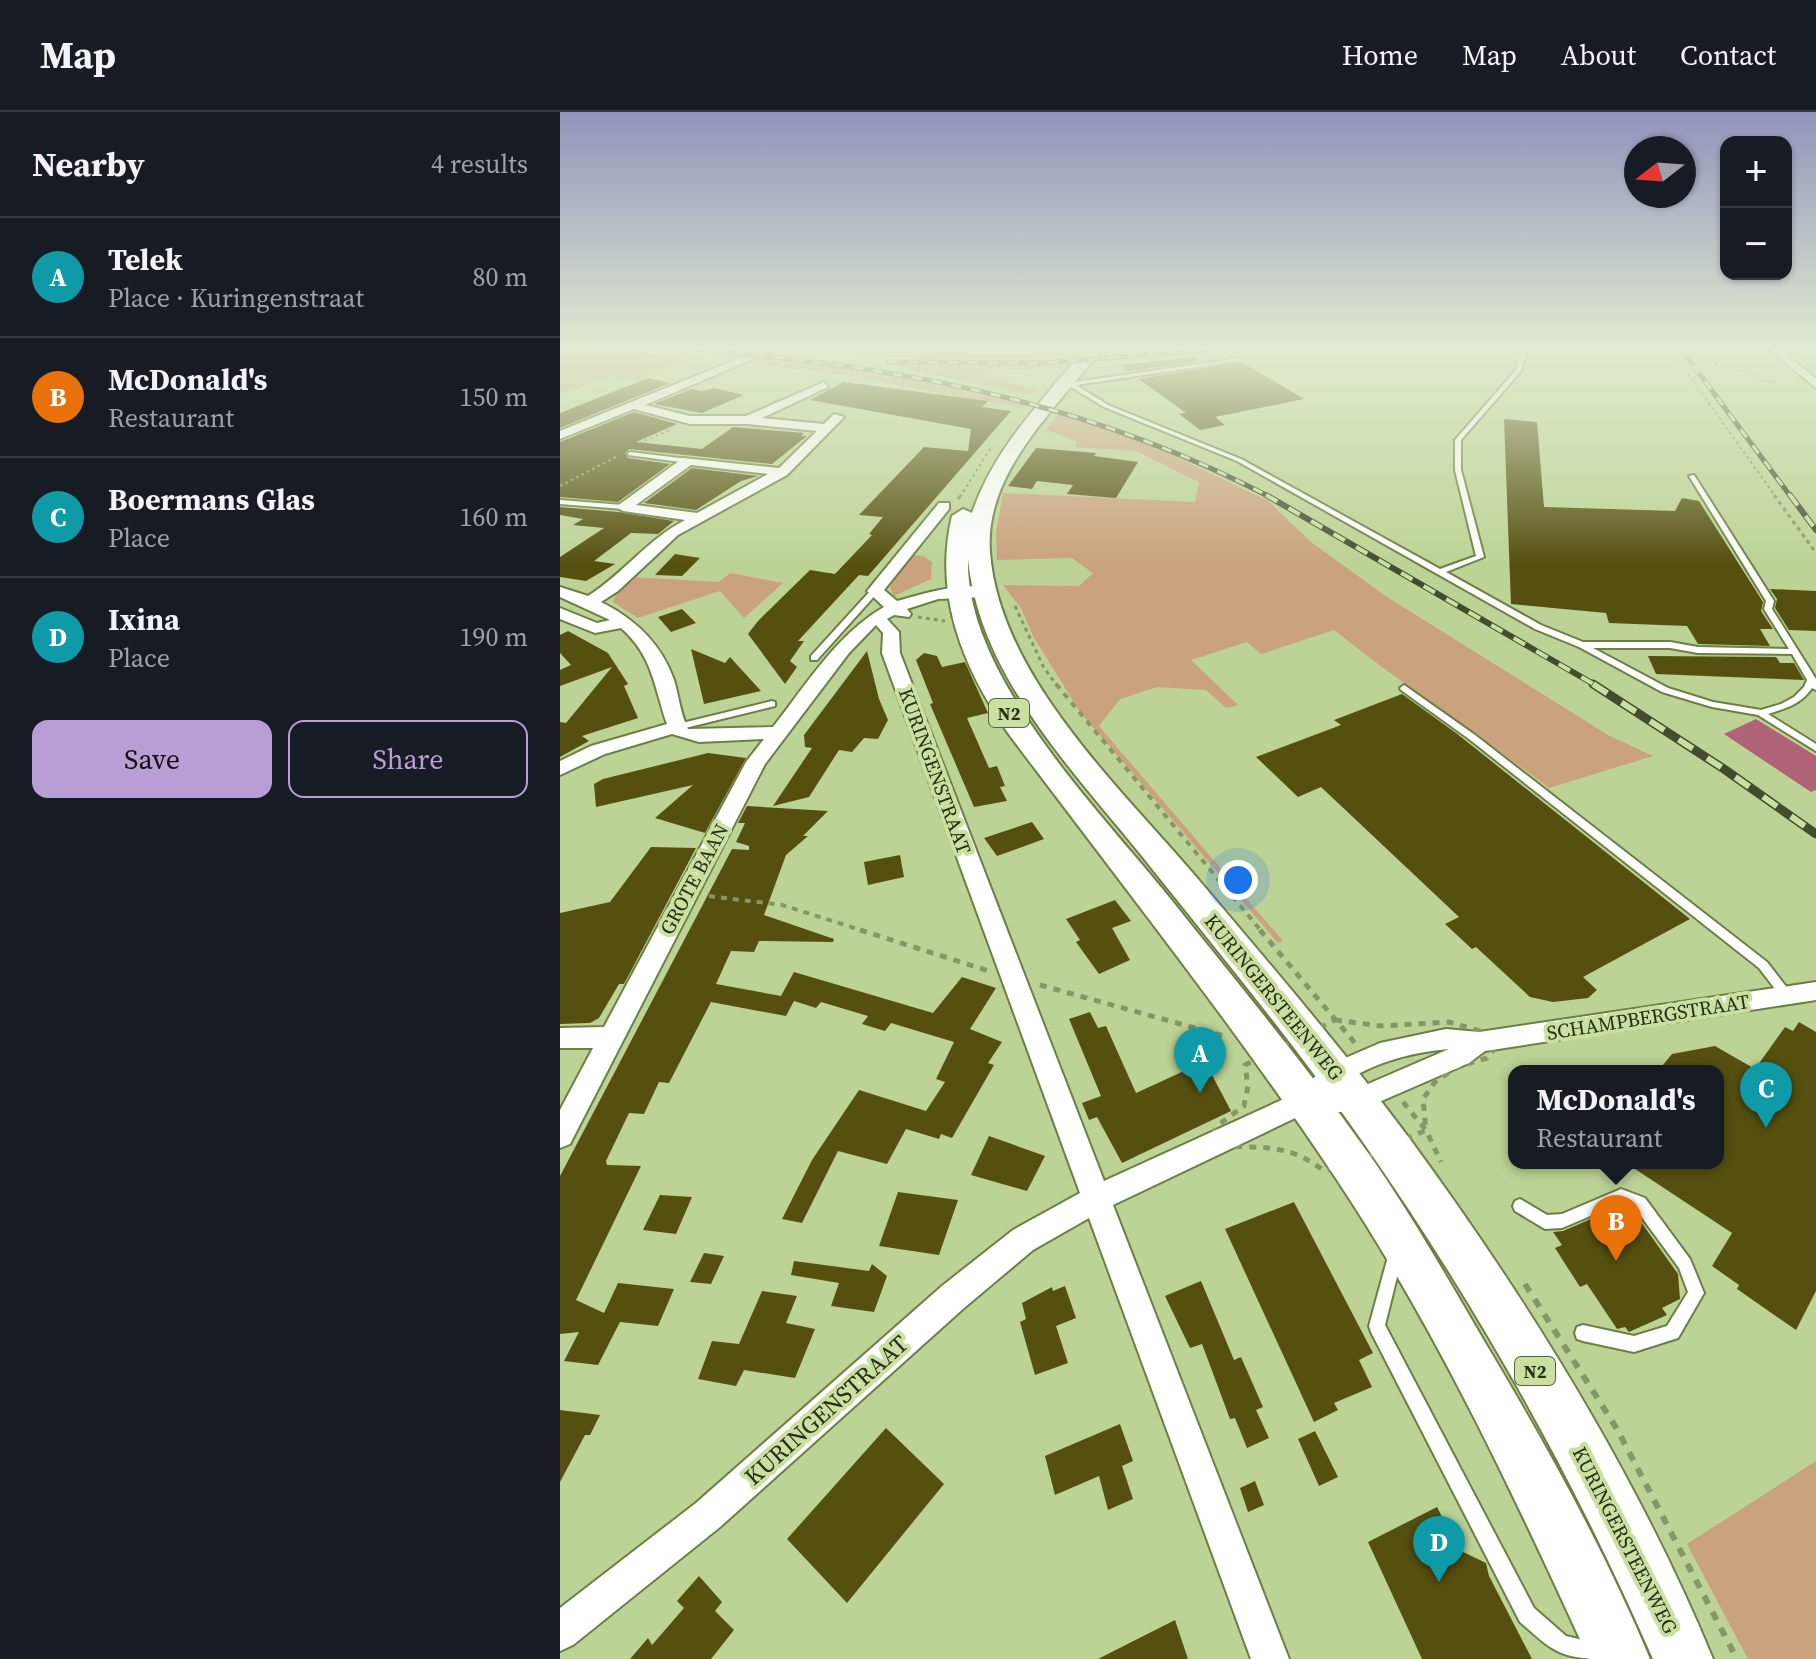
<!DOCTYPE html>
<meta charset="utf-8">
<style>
body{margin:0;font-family:"Source Serif 4",serif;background:#20242c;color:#f1f3f6}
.controls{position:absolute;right:24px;top:24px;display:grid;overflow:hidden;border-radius:16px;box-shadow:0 2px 6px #0004}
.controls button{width:72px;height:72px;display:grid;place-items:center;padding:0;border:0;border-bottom:2px solid #363941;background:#171b24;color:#f1f3f6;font:40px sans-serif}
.compass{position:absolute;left:1064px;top:24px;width:72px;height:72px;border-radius:50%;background:#171b24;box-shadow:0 2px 6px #0004;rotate:253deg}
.you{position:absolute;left:678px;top:768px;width:28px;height:28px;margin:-20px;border:6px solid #fff;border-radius:50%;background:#1a73e8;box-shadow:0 0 0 12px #1a73e833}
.badge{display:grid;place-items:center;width:52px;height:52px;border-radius:50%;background:#b99ed5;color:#fff;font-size:26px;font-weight:700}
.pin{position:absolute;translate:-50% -66px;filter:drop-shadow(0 2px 4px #0008)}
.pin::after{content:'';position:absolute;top:42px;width:28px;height:24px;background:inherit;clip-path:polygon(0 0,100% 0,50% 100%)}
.popup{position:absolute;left:948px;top:953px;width:216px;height:104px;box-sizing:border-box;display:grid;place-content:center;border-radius:16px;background:#171b24;filter:drop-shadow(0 2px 6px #0005);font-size:26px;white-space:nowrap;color:#9ea1a6}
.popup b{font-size:30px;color:#f1f3f6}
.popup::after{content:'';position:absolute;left:50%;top:100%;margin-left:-16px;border:16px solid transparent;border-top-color:#171b24}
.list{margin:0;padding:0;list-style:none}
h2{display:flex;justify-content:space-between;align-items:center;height:104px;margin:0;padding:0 32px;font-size:34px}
h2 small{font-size:26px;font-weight:400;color:#9ea1a6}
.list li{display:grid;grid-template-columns:52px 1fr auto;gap:24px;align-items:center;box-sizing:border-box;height:120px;padding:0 32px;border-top:2px solid #363941}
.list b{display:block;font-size:30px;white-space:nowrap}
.list p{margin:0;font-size:26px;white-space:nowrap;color:#9ea1a6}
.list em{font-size:26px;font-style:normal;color:#9ea1a6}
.actions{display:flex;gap:16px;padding:24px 32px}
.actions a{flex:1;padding:18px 0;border:2px solid #b99ed5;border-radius:16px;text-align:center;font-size:28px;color:#b99ed5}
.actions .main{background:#b99ed5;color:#111}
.map{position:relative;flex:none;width:1256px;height:1547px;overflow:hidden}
header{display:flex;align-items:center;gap:48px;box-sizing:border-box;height:112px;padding:0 40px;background:#171b24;border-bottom:2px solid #363941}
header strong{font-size:38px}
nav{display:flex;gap:44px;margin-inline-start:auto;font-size:28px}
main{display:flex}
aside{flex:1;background:#171b24}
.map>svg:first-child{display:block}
.green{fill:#caa27d}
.water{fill:#b06377}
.building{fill:#555010}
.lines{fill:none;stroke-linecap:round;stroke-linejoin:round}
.lane-casing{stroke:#6c7f44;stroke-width:4}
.street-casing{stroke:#6c7f44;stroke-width:4}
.primary-casing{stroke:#6c7f44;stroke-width:4}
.path-far4{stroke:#869767;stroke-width:2;stroke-dasharray:3 3;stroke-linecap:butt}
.path-far3{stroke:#869767;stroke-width:3;stroke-dasharray:4 4;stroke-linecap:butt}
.path-far2{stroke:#869767;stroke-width:4;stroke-dasharray:6 6;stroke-linecap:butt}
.path-far1{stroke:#869767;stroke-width:5;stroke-dasharray:7 7;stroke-linecap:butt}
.path{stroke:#869767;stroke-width:6;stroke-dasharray:9 9;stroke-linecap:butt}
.lane{fill:#fff;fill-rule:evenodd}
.street{fill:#fff;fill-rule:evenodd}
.primary{fill:#fff;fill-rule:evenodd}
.rail-far2-casing{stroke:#434d2e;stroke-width:5}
.rail-far1-casing{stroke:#434d2e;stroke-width:6}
.rail-casing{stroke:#434d2e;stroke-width:9}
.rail-far2{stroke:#cae0a1;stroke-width:3;stroke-dasharray:10;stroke-linecap:butt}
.rail-far1{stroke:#cae0a1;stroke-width:4;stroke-dasharray:13;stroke-linecap:butt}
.rail{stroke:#cae0a1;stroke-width:6;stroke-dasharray:17;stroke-linecap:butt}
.labels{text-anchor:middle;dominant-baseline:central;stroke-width:8;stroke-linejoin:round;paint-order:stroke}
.shield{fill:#cae0a1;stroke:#586440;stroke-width:2}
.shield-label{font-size:18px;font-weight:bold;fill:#272f17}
.street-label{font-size:20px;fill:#272f17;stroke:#cae0a1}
.near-street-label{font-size:24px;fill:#272f17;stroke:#cae0a1}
</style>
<header>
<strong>Map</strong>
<nav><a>Home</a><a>Map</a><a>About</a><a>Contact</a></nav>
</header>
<main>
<aside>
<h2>Nearby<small>4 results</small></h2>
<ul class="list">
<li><span class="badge" style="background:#0f9aa8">A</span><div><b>Telek</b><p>Place · Kuringenstraat</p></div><em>80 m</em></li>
<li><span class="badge" style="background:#e8710a">B</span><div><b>McDonald's</b><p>Restaurant</p></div><em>150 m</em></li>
<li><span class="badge" style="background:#0f9aa8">C</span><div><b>Boermans Glas</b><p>Place</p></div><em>160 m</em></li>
<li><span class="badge" style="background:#0f9aa8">D</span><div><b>Ixina</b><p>Place</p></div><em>190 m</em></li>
</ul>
<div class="actions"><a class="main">Save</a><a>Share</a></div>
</aside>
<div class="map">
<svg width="1256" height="1547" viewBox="0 0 1256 1547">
<rect width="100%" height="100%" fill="#bdd395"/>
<!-- green -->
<path class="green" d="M0,237H49L129,246L80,268L47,265L0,282V241L7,240Z
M220,237H382L375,241H507L503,246L383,247L215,239Z
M196,246L297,257L466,292L462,296L284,263L185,251Z
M342,253H496L495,256L434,258L424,264L476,278L471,283L339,255Z
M500,301L580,328L707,388L751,430L827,485L1048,623L1093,644L989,676C918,622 844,574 774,518L701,542L687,530L631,548L678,593L666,596L646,578L597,575L560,587L539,614L723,829L718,831L520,600L473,524L461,496L443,473L519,474L533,461L512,446L437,448L436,420L443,381L635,390L639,370L576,339L515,335L517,329L486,318Z
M350,443L363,444L372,450L371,467L334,484L330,475Z
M170,461L223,471L184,506L160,479L78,506L53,490L56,482L73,465L159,470Z
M1256,1349V1547H1188L1127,1432Z"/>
<!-- water -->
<path class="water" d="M1196,607L1256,644V678L1251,680L1164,622Z"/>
<!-- building -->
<path class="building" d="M633,245L640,249L568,259L561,253Z
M682,250L744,287L655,305L665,313L640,318L619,302L626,301L579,267Z
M88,266L110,271L0,316V301Z
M283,270L428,289L422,295L451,299L308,464L299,463L238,529H244L230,549L237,555L225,572L188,522L198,509L250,458L275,462L312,423L309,422L323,405L299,403L364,335L408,339L411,317L250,288Z
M154,276L184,283L142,301L94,292L131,277L142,279Z
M74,300L117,312L76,330L142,337L173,315L244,321L241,324H247L212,352L69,337L65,341L68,346L110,352L58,390L0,385V330Z
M944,307L977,310L984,395L1115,399L1122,386L1139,389L1203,490L1201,499L1213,517H1200L1210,534L1138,532L1127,514L1049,511L1046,501L951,492Z
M476,336L536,341L534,344L578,350L556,386L507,382L513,373L477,369L472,377L448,374Z
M132,356L198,364L181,369L136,398L84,391Z
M0,395L58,400L114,409L98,422L71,421L34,449L55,452L26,469L0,465V445L44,416L13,413L23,407L0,403Z
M115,442L140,446L122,464L95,463Z
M1210,477L1256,479V519L1229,518L1215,496L1217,487Z
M122,497L136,511L111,520L98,505Z
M8,519L48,541L68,572L64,574L78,606L22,624L29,629L0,645V610L6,611L52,555L0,574V558L11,553L0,541V523Z
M131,537L165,551L170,545L201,579L144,592Z
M307,539L319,587L328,608L318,627L304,626L292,640L279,638L249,685L213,694L252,636L245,635L244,623Z
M364,541L377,544L382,555L405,550L428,601L407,606L429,656L437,654L445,674L440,675L447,689L414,695L370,592L373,591L356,548Z
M1088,544L1216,545L1220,551H1234L1244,568L1096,562Z
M842,582L896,621L1130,807L1023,865L1037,878L1028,886L993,890L970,885L916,835L912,837L885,812L899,805L761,675L738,685L696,645L781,613L774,608Z
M148,641L186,646L145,721L95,706L133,673L36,695L34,672L43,667Z
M187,694L268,699L243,724H248L226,743L204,803L274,827L273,830L199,829L194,840L171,839L156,872L221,884L234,860L373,901L402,865L436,876L410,917L442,930L428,951L434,953L392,1026L381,1022L379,1027L346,1017L327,1052L278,1039L242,1111L222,1107L252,1048L299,978L366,999L385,970L376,967L394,930L331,911L325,919L302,912L308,904L261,890L256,896L234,889L226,904L151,890L109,971L99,970L84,1002L69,1001L46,1049L47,1053L81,1054L16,1188L44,1201L58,1171L114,1177L98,1214L60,1210L38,1253L4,1249L19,1220L0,1222V1064L172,737L189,738V734L176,730L185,711H178Z
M472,710L484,727L437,744L424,726Z
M91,735L136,736L64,872H59L39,906L30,911L0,912V801L50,790Z
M340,743L344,765L308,773L304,750Z
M555,788L571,809L552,816L570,848L539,862L516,830L520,828L506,807Z
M530,900L538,916L546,914L576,981L624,959L655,953L652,963L671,999L562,1051L537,1005L529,1008L522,991L541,984L509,907Z
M1239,910L1256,920V1179L1236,1218L1177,1177L1179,1173L1152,1154L1172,1121L1066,1051H1158V959H1098L1112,942L1155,934L1195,957L1225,915L1233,919Z
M429,1024L485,1044L467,1079L411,1063Z
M338,1080L398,1088L379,1143L319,1134Z
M100,1083L132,1085L116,1122L83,1118Z
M734,1090L813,1241L799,1248L812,1275L774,1291L778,1298L754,1310L665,1117Z
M1061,1094L1076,1103L1118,1162L1120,1187L1102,1196L1107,1203L1069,1220L1065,1215L1057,1217L1027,1172L1020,1175L995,1136L1002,1133L993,1120L1003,1119Z
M144,1141L164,1144L151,1172L130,1170Z
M234,1149L309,1159L312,1152L327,1164L314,1200L271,1194L279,1171L231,1163Z
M641,1169L674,1248L681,1245L703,1295L696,1298L709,1326L687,1336L675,1306L670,1307L642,1232L630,1236L605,1184Z
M505,1174L516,1206L496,1214L508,1251L475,1263L460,1210L466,1207L462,1191L492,1175L493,1179Z
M202,1179L237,1184L226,1211L255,1217L235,1266L184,1258L176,1274L138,1267L152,1229L179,1232Z
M0,1298L40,1303L30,1323H25L0,1370Z
M560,1312L573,1349L562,1354L573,1387L548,1398L539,1364L495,1383L485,1344Z
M326,1316L384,1372L287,1491L227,1427Z
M755,1319L778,1365L759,1374L738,1327Z
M695,1369L704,1393L688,1400L680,1376Z
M877,1395L899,1438L926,1451L929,1464L972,1547H862L808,1430Z
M139,1464L162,1490L155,1499L174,1518L151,1547H70L88,1526L92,1533L124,1496L117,1489Z
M615,1508L628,1547H538Z"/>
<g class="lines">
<!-- lane casing -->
<g class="lane-casing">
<path id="lane" d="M962,237H968L961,259L901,328V358L924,445L886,460L981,513L1023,530H1110L1138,535L1229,537L1204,497L1206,489L1129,364L1134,363L1214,489L1212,497L1256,567V578L1252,576C1241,592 1227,596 1208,602L1256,632V639L1198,603L1152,595L1102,580L1019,535L975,517L677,349L544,295L511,275L494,271L497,269L508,271L680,246L678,249L516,273L548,293L681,347L880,457L916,444L895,358V328L956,258ZM1033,536H1110L1138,541L1232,542L1247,568L1244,575L1234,585L1221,592L1201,598L1153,590L1108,576Z
M70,340L128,347L131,349L128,351L68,343V341Z
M0,388L63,393L66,395L63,397L0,392Z
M312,477L319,479L257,548H251V544Z
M844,573L915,623L1207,850L1231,881L1233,884L1231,887L1227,889L1223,887L1199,856L909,627L841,578L840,576Z
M212,589L215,590V594L117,618L112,615L114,613Z
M1061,1077L1085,1086L1130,1147L1144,1181L1118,1226L1074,1240L1023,1229L1017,1227L1015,1221L1017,1215L1023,1213L1074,1224L1107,1214L1128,1180L1119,1156L1075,1096L1061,1091L1002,1116L985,1117L955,1099L953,1094L955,1089L960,1087L987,1103L1002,1102Z
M836,1134L841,1136L843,1141L825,1213L974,1496L1006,1524L1044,1533L1047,1540L1044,1547C999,1547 992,1538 960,1510L811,1220L809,1214L829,1141L831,1136Z"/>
</g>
<!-- street casing -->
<g class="street-casing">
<path id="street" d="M202,237H216L85,293L130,304H186L264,270L268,275L202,306L264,312L274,302L284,305L227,363L118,423L58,479L41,490C75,507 101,531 114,568C119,584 120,601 128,617L213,615C246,573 277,522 324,495L307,479L379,391H389V397L324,478L337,489C359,483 415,465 433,480L425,485L378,487L347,497L351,502L349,505L334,503L327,507L339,520L340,541L544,1069L737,981L767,954L820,931L886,917L919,920L1256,870V888L925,939L909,951L796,1000H748L553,1093L729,1547H691L529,1106L473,1138L404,1196L160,1415L13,1533L0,1539V1496L136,1391L382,1174L453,1118L520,1081L322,541L323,521L316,513L289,541L205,652L10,1032L0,1036V998L33,936H0V916L44,915L186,650L204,627L139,630L112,622L45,642L0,663V649L31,634L107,612C94,575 93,544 61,516L35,521L0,507V496L37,511L50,508L0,485V475L28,484C63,462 87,428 125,408L63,399L56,395L123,346L219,356L257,319L187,312H130L74,297L0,327V319ZM131,353L208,362L137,401L76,393ZM889,937L794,978H776C804,952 852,940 889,937Z
M1209,237H1220L1256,267V276Z"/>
</g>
<!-- primary casing -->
<g class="primary-casing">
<path id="primary" d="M525,237H541C498,296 424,359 430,440C439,566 566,681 643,773C714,857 786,941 852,1030C969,1190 1077,1363 1153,1547H1093C1014,1366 918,1195 805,1033C739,938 665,848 593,758C521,666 420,569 408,447C405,564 539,698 609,785C675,868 744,951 806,1038C848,1097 884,1160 920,1222C982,1326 1043,1434 1090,1547H1029C954,1383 876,1216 775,1065C673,912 558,768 448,621C403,556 373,483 392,404L403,397L412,401C434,336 482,289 525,237Z"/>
</g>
<!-- path-far4 -->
<path class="path-far4" d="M1110,237L1216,385
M1144,237L1159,257L1193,258L1202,269H1214
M1249,237L1256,239
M79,331L112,317
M0,374L58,344
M400,385L432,334"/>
<!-- path-far3 -->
<path class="path-far3" d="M1214,383L1256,441
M398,387L401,383
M455,494L483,554L497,574
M358,505L385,509"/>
<!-- path-far2 -->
<path class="path-far2" d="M496,572L702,820
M149,784L222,793L307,820"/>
<!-- path-far1 -->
<path class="path-far1" d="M300,818L429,859
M700,818L795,931
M480,873L664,924
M775,908L821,914L889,910L943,926L927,946L897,955L875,970L863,987L866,1018L791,1052L764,1059C724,1027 696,1039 650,1032L657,1014L684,994L688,974L685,953Z
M843,990L866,1018L881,1050"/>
<!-- path -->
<path class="path" d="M965,1172L1057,1317L1177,1547"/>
<!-- lane -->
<use href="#lane" class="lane"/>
<!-- street -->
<use href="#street" class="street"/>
<!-- primary -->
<use href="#primary" class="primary"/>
<!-- rail-far2 casing -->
<g class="rail-far2-casing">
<path id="rail-far2" d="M129,237L164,239
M1121,237L1231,385
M154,239C352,257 532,292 710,385
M328,250L482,251L659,237"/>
</g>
<!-- rail-far1 casing -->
<g class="rail-far1-casing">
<path id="rail-far1" d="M706,383L1037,574
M1230,383L1256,418"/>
</g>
<!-- rail casing -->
<g class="rail-casing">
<path id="rail" d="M1033,572L1164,657L1256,722"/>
</g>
<!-- rail-far2 -->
<use href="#rail-far2" class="rail-far2"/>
<!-- rail-far1 -->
<use href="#rail-far1" class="rail-far1"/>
<!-- rail -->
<use href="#rail" class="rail"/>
</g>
<!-- sky -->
<linearGradient id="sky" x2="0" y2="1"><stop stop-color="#9194bb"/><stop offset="0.52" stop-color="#e1ebcf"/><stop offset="1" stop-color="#e1ebcf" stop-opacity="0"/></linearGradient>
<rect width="1256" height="453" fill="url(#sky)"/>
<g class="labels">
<!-- shield labels -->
<g class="shield">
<rect x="429" y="587" width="40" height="28" rx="6"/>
<rect x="955" y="1245" width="40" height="28" rx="6"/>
</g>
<g class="shield-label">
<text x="449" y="601">N2</text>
<text x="975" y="1259">N2</text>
</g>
<!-- street labels -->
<g class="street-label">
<text transform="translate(375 659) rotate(70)">KURINGENSTRAAT</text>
<text transform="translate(134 767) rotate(-62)">GROTE BAAN</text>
<text transform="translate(714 885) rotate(51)">KURINGERSTEENWEG</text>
<text transform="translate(1088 905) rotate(-9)">SCHAMPBERGSTRAAT</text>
<text transform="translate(1065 1428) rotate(63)">KURINGERSTEENWEG</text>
</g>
<!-- near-street labels -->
<g class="near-street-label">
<text transform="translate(266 1298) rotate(-42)">KURINGENSTRAAT</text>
</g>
</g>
</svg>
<div class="controls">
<button>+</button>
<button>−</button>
</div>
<svg class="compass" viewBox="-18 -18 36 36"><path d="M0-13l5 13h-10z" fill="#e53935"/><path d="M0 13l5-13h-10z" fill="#9ea1a6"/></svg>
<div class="you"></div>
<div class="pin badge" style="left:640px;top:981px;background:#0f9aa8">A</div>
<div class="pin badge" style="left:1056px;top:1149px;background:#e8710a">B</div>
<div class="popup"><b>McDonald's</b>Restaurant</div>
<div class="pin badge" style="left:1206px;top:1016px;background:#0f9aa8">C</div>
<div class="pin badge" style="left:879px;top:1470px;background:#0f9aa8">D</div>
</div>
</main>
